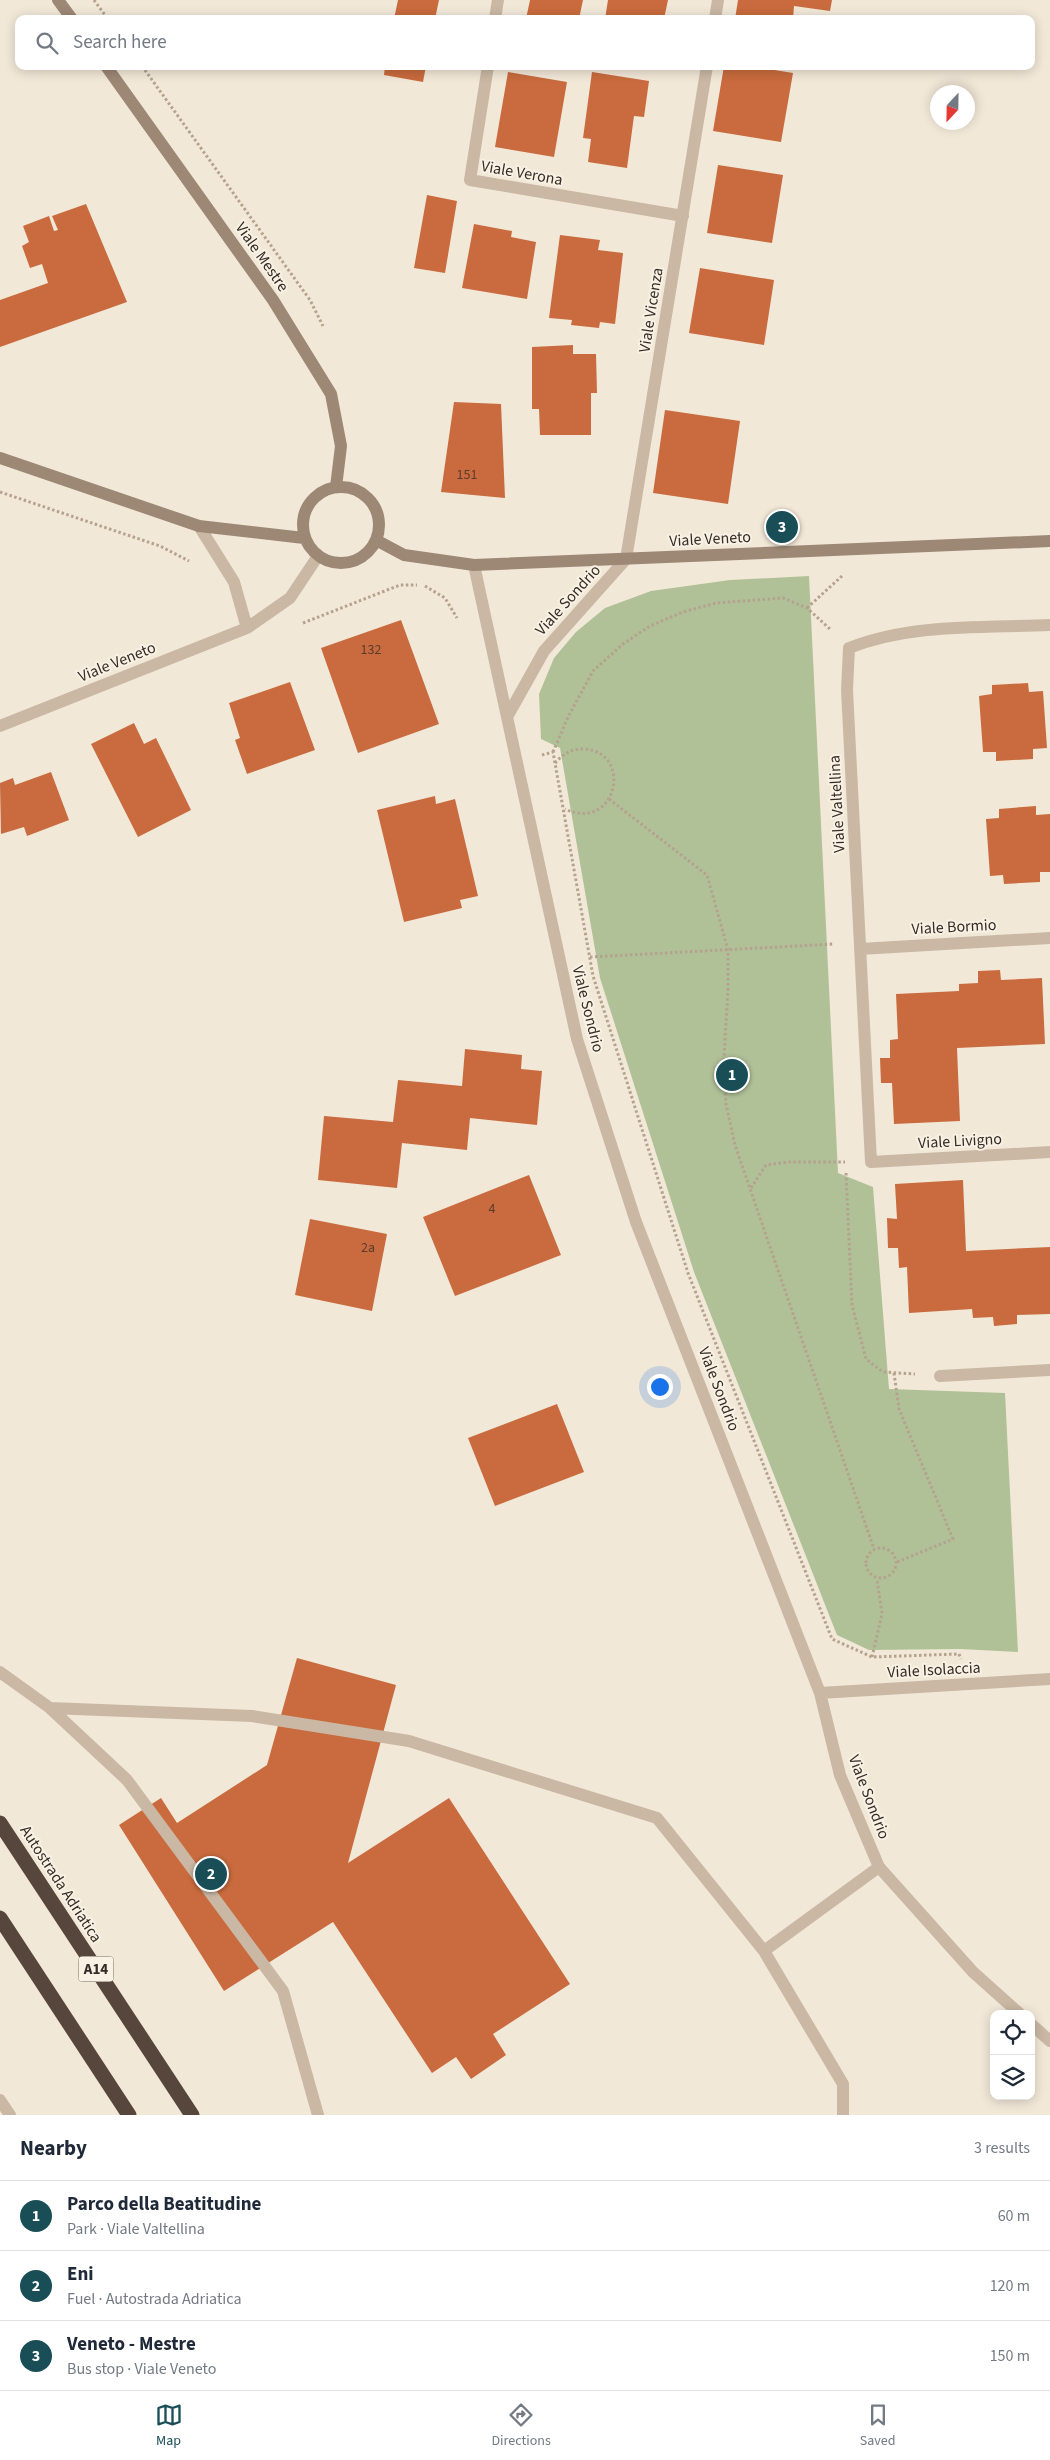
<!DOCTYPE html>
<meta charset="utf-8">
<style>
body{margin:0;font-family:"Source Sans 3",sans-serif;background:#f6f6f7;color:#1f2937}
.controls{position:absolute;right:15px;bottom:15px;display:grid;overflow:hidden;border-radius:10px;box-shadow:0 2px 12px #0003}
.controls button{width:45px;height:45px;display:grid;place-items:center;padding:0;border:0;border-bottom:1px solid #e0e1e3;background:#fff;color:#1f2937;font:25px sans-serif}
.compass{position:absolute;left:930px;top:85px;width:45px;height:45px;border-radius:50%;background:#fff;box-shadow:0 2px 12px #0003;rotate:202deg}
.you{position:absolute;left:659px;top:1386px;width:18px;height:18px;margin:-12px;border:4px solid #fff;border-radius:50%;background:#1a73e8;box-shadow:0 0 0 8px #1a73e833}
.badge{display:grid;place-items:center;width:32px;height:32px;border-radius:50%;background:#1a4e57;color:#fff;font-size:16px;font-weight:700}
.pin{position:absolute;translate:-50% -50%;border:2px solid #fff;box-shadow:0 1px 5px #0006}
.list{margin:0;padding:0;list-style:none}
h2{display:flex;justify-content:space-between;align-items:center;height:65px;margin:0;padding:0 20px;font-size:21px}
h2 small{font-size:16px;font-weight:400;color:#747a83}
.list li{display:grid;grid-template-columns:32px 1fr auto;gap:15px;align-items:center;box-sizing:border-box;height:70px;padding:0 20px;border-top:1px solid #e0e1e3}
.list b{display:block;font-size:19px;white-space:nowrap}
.list p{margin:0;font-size:16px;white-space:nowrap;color:#747a83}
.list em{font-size:16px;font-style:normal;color:#747a83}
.icon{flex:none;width:28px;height:28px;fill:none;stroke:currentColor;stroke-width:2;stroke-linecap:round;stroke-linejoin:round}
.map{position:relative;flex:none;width:1050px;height:2115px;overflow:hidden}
.search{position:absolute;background:#fff;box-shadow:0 2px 12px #0003;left:15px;right:15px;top:15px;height:55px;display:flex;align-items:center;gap:12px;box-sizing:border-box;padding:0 18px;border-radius:10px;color:#747a83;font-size:19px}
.sheet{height:275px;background:#fff}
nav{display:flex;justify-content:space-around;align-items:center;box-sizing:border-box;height:70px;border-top:1px solid #e0e1e3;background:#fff;font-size:14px;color:#747a83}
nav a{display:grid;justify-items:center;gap:2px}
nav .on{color:#1a4e57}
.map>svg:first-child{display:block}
.green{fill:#b0c198}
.building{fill:#c96b3e}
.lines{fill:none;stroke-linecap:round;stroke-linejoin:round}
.path{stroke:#b5a28e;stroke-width:3;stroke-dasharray:2.5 2.5;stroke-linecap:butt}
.lane{stroke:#cab8a4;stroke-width:12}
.street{stroke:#cab8a4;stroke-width:12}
.secondary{stroke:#9d8775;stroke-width:12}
.highway{stroke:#56463c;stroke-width:15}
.labels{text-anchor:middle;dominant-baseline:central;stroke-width:4;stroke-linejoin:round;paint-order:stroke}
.number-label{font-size:14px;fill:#5a3c2c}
.shield{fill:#f9f1e4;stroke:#70675f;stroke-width:1}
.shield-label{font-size:15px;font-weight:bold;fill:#352c26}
.street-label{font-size:16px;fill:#352c26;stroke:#f9f1e4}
</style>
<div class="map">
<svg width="1050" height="2115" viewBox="0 0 1050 2115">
<rect width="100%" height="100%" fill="#f2e8d8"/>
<!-- green -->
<path class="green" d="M809,576L838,1173L873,1187L889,1389L1005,1393L1018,1652L960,1649L869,1650L837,1635L694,1272L600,978L560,748L541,739L539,694L554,658L576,632L605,608L651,591L730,580Z"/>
<!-- building -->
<path class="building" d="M398,0H439L435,19H394Z
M530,0H583L579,19H526Z
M608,0H668L664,19H605Z
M738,0H832L830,11L794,6L793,19H735Z
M385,66H426L423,82L384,75Z
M724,66H750L793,73L781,142L713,131Z
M508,72L567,82L554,157L495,147Z
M592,72L649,81L644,117L634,116L627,168L588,162L591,139L583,138Z
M718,165L783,175L772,243L707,233Z
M427,195L457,201L445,273L414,268Z
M86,204L127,302L0,347V300L48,283L42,264L30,268L22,246L29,242L23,226L49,216L54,231L58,230L52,216Z
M474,224L512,231L511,237L536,242L527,299L462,288Z
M560,235L600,240L598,250L623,253L615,324L600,322L599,328L571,325L572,320L549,318Z
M700,268L774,280L764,345L689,333Z
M573,345V354H596L597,393H591V435H540L539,409H532V347Z
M454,402L501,404L505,498L441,492Z
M665,410L740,421L728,504L653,493Z
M401,620L439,724L358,753L321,648Z
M290,682L315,750L247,774L235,740L240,738L229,703Z
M1028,683L1029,692L1043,691L1047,748L1033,749V759L996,761V752H983L979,696L992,694V685Z
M134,723L144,744L156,738L191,810L138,837L91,744Z
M51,772L69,820L27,836L24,827L1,834L0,783L13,778L15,785Z
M435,796L436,804L455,799L478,896L460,900L462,908L404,922L377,810Z
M1036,806V815L1050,814V872H1040V882L1004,884L1003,875L990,876L986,819L999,818V809Z
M1000,970L1001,980L1042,978L1045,1044L957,1048L960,1121L894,1124L892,1083H881L880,1058H890V1040L898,1039L896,994L959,991V984L978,983V971Z
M465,1049L522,1055L521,1069L542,1071L537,1125L470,1118L467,1150L402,1143L397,1188L318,1180L324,1116L393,1122L398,1080L462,1086Z
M529,1175L561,1255L455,1296L423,1217Z
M963,1180L966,1251L1050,1247V1314L1017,1315V1324L994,1326L993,1317L973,1318L972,1309L909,1313L907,1267L899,1268L898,1248H888L887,1218L897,1219L895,1184Z
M310,1219L387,1234L372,1311L295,1295Z
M557,1404L584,1472L495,1506L468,1438Z
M297,1658L396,1685L348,1863L449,1798L570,1984L493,2034L506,2055L471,2079L456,2057L432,2073L333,1922L224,1991L119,1825L161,1798L177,1823L267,1765Z"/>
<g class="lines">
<!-- path -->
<path class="path" d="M94,0L108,19
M142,66L310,300L323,326
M0,492L160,546L189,561
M425,586L445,598L457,618
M807,608L842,576
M303,623L400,585H417
M553,752L568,717L593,671L623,644L650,626L683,612L716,603L783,598L807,608L831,630
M542,755L553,752L593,976L688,1273L832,1639L872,1657L959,1654L961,1659
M555,763C563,754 572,748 585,749C634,753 616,833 565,809
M609,799L707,875L728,950V990L724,1056L726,1104L735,1145L874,1549
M590,957L834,944
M846,1173L852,1305L866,1359L883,1372L915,1374
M751,1188L766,1165L788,1162H845
M894,1373L899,1409L953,1539L897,1562
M866 1563a15 15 0 1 1 30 0a15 15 0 1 1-30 0Z
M872,1657L882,1614L877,1579"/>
<!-- lane -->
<path class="lane" d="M0,1672L50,1708L127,1780L283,1991L318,2115
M50,1708L252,1716L409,1741L657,1818L764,1951L843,2084V2115
M764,1951L879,1867
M0,2100L10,2115"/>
<!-- street -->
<path class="street" d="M495,19L498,0
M715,19L718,0
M488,66L470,180L683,216
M199,526L234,582L247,628
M474,565L577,1039L636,1222L820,1693L840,1775L879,1867L973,1972L1020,2014
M1050,625C984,628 912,623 849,648L847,690L871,1162L1050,1152
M507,717L544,651L626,559L707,66
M0,726L247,628L290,598L318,556
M860,949L1050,938
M940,1376L1050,1370
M820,1693L1050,1679
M1031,2024L1050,2041"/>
<!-- secondary -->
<path class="secondary" d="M58,0L72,19
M106,66L273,300L331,394L341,446L336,487
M0,458L199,526L304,538
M303 525a38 38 0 1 1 76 0a38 38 0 1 1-76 0Z
M376,540L404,555L474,565L1050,541"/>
<!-- highway -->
<path class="highway" d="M0,1823L192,2115
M0,1918L129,2115"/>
</g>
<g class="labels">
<!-- number labels -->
<g class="number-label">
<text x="467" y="475">151</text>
<text x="371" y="650">132</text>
<text x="492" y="1209">4</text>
<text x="368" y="1248">2a</text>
</g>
<!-- shield labels -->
<rect class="shield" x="78.5" y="1956.5" width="35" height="25" rx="4"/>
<g class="shield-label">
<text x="96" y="1969">A14</text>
</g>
<!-- street labels -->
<g class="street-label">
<text transform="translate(522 173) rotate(10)">Viale Verona</text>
<text transform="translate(262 257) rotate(55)">Viale Mestre</text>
<text transform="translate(651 310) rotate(-81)">Viale Vicenza</text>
<text transform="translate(710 539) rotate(-3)">Viale Veneto</text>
<text transform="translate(568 600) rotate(-48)">Viale Sondrio</text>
<text transform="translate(117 662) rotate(-22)">Viale Veneto</text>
<text transform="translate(837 804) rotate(-93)">Viale Valtellina</text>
<text transform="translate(954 927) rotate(-3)">Viale Bormio</text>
<text transform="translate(588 1009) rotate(76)">Viale Sondrio</text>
<text transform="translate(960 1141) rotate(-3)">Viale Livigno</text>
<text transform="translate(719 1389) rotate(69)">Viale Sondrio</text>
<text transform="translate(934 1670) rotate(-3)">Viale Isolaccia</text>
<text transform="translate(869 1797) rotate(69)">Viale Sondrio</text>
<text transform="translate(61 1884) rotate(57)">Autostrada Adriatica</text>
</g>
</g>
</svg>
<div class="controls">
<button><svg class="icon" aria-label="locate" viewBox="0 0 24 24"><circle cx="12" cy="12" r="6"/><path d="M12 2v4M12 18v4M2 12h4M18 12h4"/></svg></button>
<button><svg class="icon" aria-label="layers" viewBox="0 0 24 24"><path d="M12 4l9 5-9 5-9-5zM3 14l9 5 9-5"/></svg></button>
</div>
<svg class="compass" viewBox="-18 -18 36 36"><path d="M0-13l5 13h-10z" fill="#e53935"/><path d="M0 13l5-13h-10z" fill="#747a83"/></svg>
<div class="you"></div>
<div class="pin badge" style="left:732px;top:1075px">1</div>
<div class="pin badge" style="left:211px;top:1874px">2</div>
<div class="pin badge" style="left:782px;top:527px">3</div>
<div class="search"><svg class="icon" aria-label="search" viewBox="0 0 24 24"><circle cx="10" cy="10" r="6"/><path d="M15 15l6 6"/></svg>Search here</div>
</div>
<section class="sheet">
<h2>Nearby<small>3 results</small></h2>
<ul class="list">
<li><span class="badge">1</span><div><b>Parco della Beatitudine</b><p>Park · Viale Valtellina</p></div><em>60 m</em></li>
<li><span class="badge">2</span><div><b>Eni</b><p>Fuel · Autostrada Adriatica</p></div><em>120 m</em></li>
<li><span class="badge">3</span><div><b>Veneto - Mestre</b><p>Bus stop · Viale Veneto</p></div><em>150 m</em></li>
</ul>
</section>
<nav>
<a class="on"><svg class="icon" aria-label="map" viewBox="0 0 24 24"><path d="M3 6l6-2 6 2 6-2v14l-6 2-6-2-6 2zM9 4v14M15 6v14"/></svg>Map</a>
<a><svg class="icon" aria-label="directions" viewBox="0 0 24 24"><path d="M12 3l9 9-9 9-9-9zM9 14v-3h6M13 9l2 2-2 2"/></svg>Directions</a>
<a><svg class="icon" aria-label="saved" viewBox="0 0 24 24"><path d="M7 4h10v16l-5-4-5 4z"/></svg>Saved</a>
</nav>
